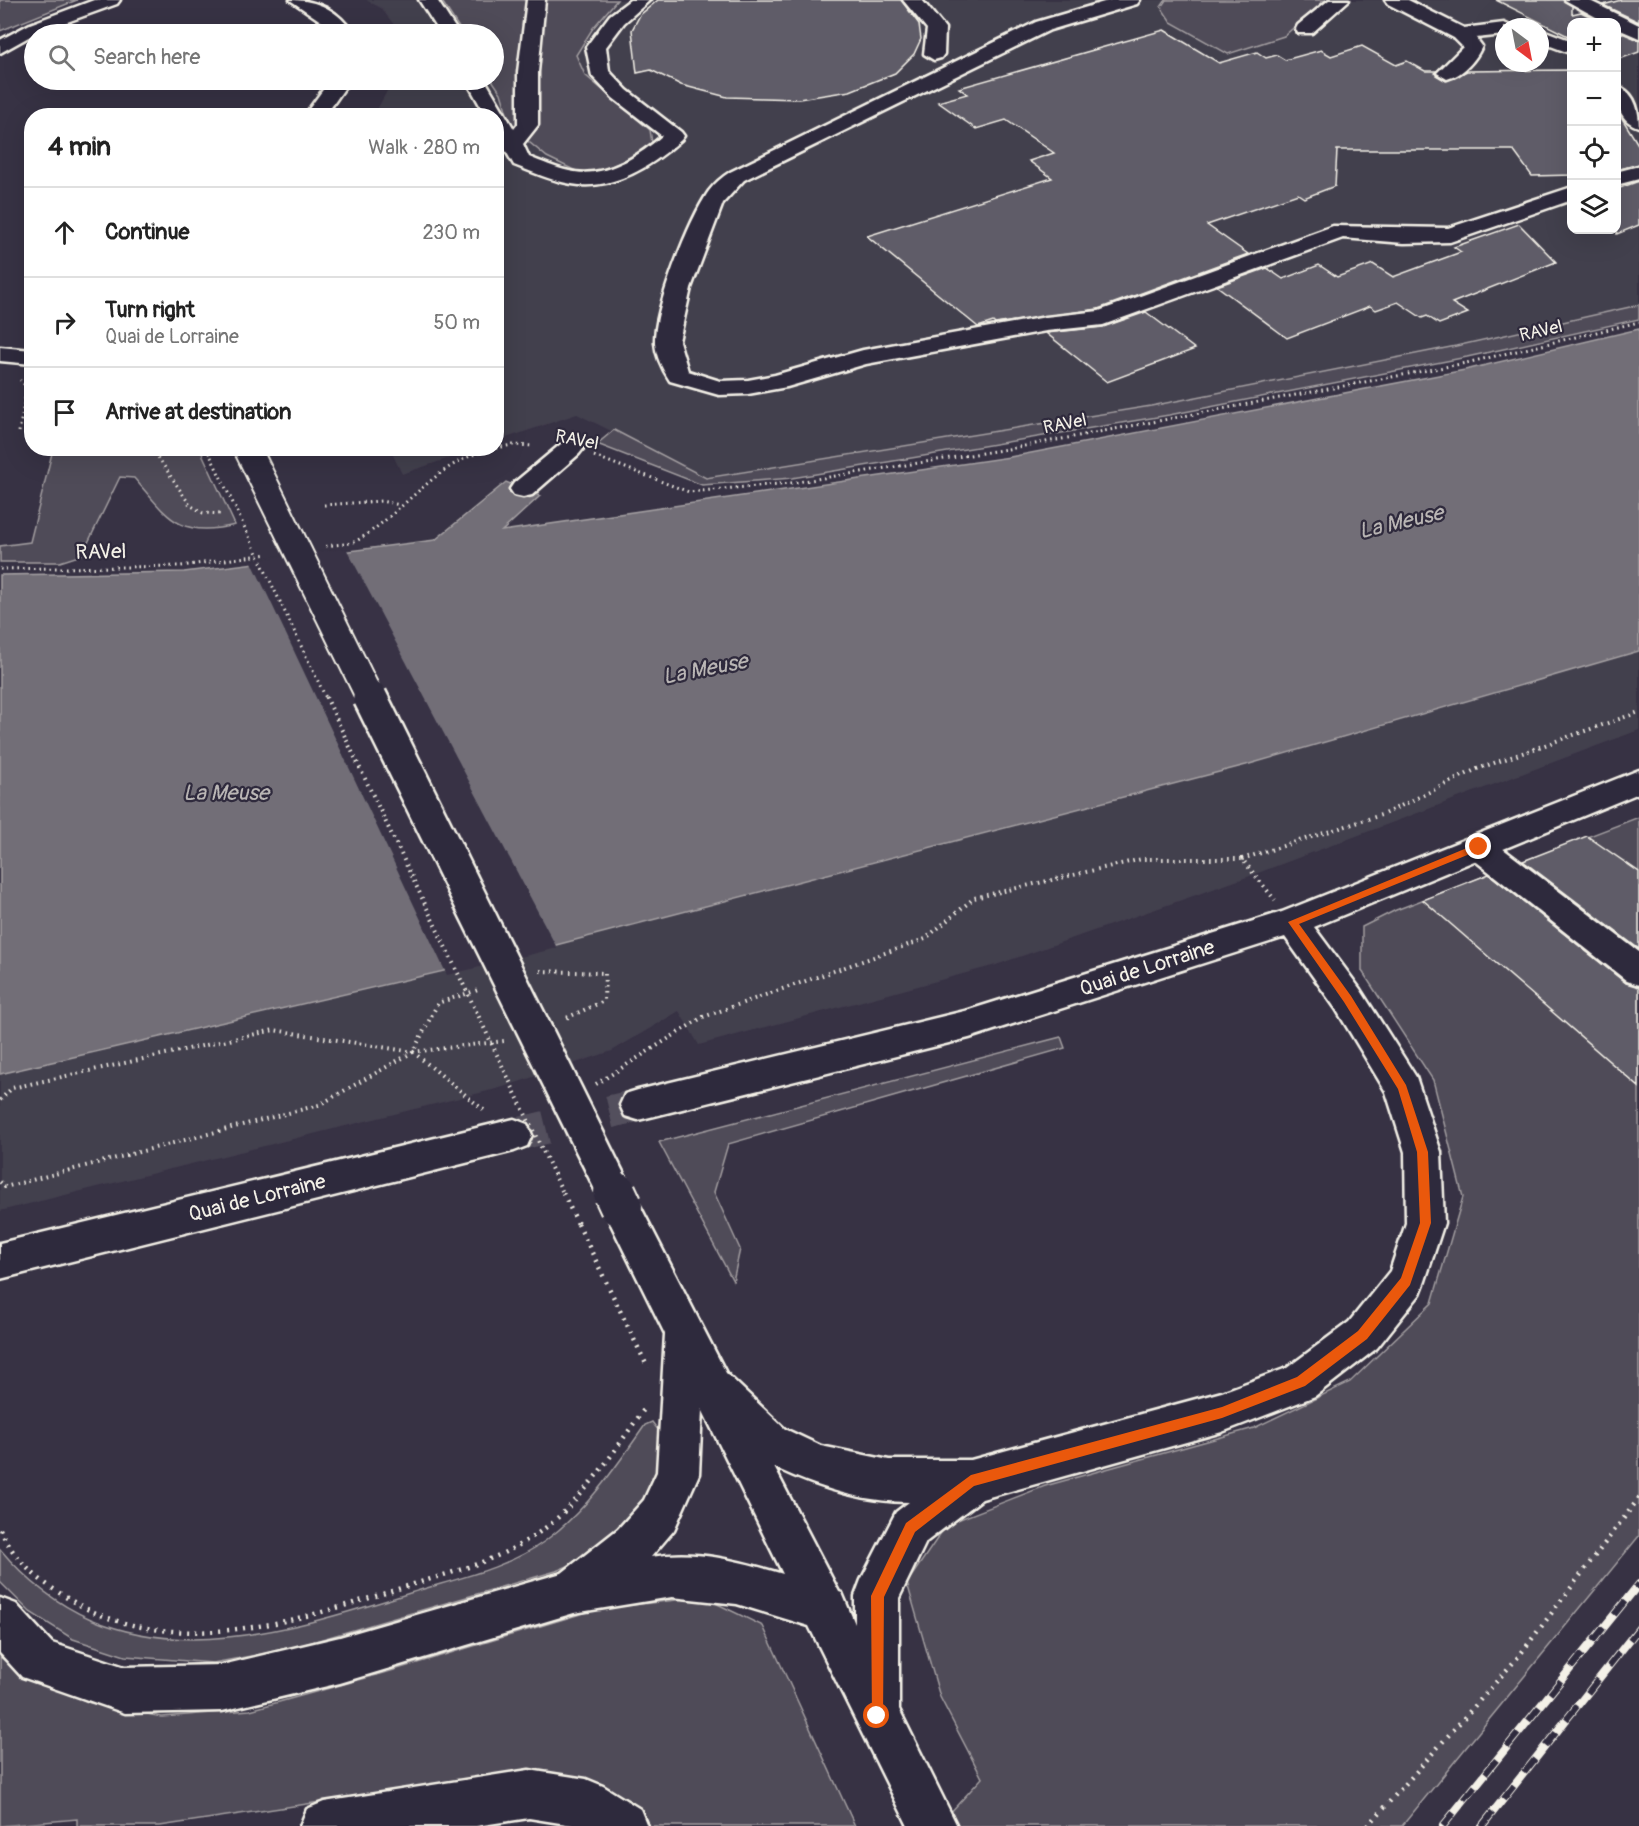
<!DOCTYPE html>
<meta charset="utf-8">
<style>
body{margin:0;font-family:Pangolin,sans-serif;background:#f6f6f6;color:#222}
.controls{position:absolute;right:18px;top:18px;display:grid;overflow:hidden;border-radius:12px;box-shadow:0 6px 24px #0002}
.controls button{width:54px;height:54px;display:grid;place-items:center;padding:0;border:0;border-bottom:2px solid #e0e0e0;background:#fff;color:#222;font:30px sans-serif}
.compass{position:absolute;left:1495px;top:18px;width:54px;height:54px;border-radius:50%;background:#fff;box-shadow:0 6px 24px #0002;rotate:148deg}
.stop{position:absolute;width:18px;height:18px;margin:-14px;border:4px solid #ea580c;border-radius:50%;background:#fff}
.stop.end{background:#ea580c;border-color:#fff;box-shadow:0 2px 6px #0008}
.list{margin:0;padding:0;list-style:none}
h2{display:flex;justify-content:space-between;align-items:center;height:78px;margin:0;padding:0 24px;font-size:26px}
h2 small{font-size:20px;font-weight:400;color:#767676}
.list li{display:grid;grid-template-columns:39px 1fr auto;gap:18px;align-items:center;box-sizing:border-box;height:90px;padding:0 24px;border-top:2px solid #e0e0e0}
.list b{display:block;font-size:22px;white-space:nowrap}
.list p{margin:0;font-size:20px;white-space:nowrap;color:#767676}
.list em{font-size:20px;font-style:normal;color:#767676}
.icon{flex:none;width:33px;height:33px;fill:none;stroke:currentColor;stroke-width:2;stroke-linecap:round;stroke-linejoin:round}
.map{position:relative;flex:none;width:1639px;height:1826px;overflow:hidden}
.search{position:absolute;background:#fff;box-shadow:0 6px 24px #0002;left:24px;top:24px;width:480px;height:66px;display:flex;align-items:center;gap:15px;box-sizing:border-box;padding:0 21px;border-radius:33px;color:#767676;font-size:22px}
.panel{position:absolute;background:#fff;box-shadow:0 6px 24px #0002;left:24px;top:108px;width:480px;height:348px;border-radius:24px}
.map>svg:first-child{display:block}
.built{fill:#433f4e;fill-rule:evenodd}
.green{fill:#504b59;stroke:#a29ea0;stroke-width:1.5}
.water{fill:#726e77;stroke:#a6a2a4;stroke-width:1.5}
.pier{fill:#373244}
.building{fill:#5f5c67;stroke:#f4f1e8;stroke-width:1.5}
.lines{fill:none;stroke-linecap:round;stroke-linejoin:round}
.major-tunnel{stroke:#534f5d;stroke-width:33;stroke-dasharray:33 16;stroke-linecap:butt}
.minor-casing{stroke:#f4f1e8;stroke-width:5}
.major-casing{stroke:#f4f1e8;stroke-width:5}
.path-far2{stroke:#f4f1e8;stroke-width:3;stroke-dasharray:1.5 4;stroke-linecap:butt}
.path-far1{stroke:#f4f1e8;stroke-width:4;stroke-dasharray:1.5 4.5;stroke-linecap:butt}
.path{stroke:#f4f1e8;stroke-width:4.5;stroke-dasharray:2 6;stroke-linecap:butt}
.minor{fill:#2f2a3d;fill-rule:evenodd}
.major{fill:#2f2a3d;fill-rule:evenodd}
.rail-casing{stroke:#f4f1e8;stroke-width:8}
.rail{stroke:#2f2a3d;stroke-width:6;stroke-dasharray:17;stroke-linecap:butt}
.major-bridge-far2-casing{stroke:#f4f1e8;stroke-width:30;stroke-linecap:butt}
.major-bridge-far1-casing{stroke:#f4f1e8;stroke-width:38;stroke-linecap:butt}
.major-bridge-casing{stroke:#f4f1e8;stroke-width:46;stroke-linecap:butt}
.path-bridge-far2{stroke:#f4f1e8;stroke-width:3;stroke-dasharray:1.5 4;stroke-linecap:butt}
.path-bridge-far1{stroke:#f4f1e8;stroke-width:4;stroke-dasharray:1.5 4.5;stroke-linecap:butt}
.path-bridge{stroke:#f4f1e8;stroke-width:4.5;stroke-dasharray:2 6;stroke-linecap:butt}
.major-bridge-far2{stroke:#2f2a3d;stroke-width:26}
.major-bridge-far1{stroke:#2f2a3d;stroke-width:33}
.major-bridge{stroke:#2f2a3d;stroke-width:42}
.route{fill:#ea580c}
.labels{text-anchor:middle;dominant-baseline:central;stroke-width:4.5;stroke-linejoin:round;paint-order:stroke}
.far-street-label{font-size:18px;fill:#f4f1e8;stroke:#2f2a3d}
.street-label{font-size:21px;fill:#f4f1e8;stroke:#2f2a3d}
.water-label{font-size:22px;font-style:italic;fill:#bab6b5;stroke:#2f2a3d}
</style>
<div class="map">
<svg width="1639" height="1826" viewBox="0 0 1639 1826">
<rect width="100%" height="100%" fill="#373244"/>
<filter id="ink" filterUnits="userSpaceOnUse"><feTurbulence type="fractalNoise" baseFrequency=".0167" numOctaves="2"/><feDisplacementMap in="SourceGraphic" scale="12" xChannelSelector="R" yChannelSelector="G"/><feConvolveMatrix kernelMatrix="1 2 1 2 8 2 1 2 1" color-interpolation-filters="sRGB"/></filter>
<g filter="url(#ink)">
<!-- built -->
<path class="built" d="M366,0H1639V305L1456,346L1151,406L706,478L577,414L497,441L496,116L374,115L393,80H494V34H401L381,8ZM1572,22H1616V230H1572ZM1504,27H1540V63H1504Z
M390,449H476L402,474Z
M1639,651V730L1250,876L996,965L699,1045L679,1011L612,1051L500,1088L0,1211V1074L556,945L1246,765Z"/>
<!-- green -->
<path class="green" d="M0,0H77L0,31Z
M441,0H617L593,28L576,55L585,75L650,130L652,143L625,160L600,171L578,172L547,157L511,127L501,93L492,80L494,34H463Z
M1166,0H1325L1284,36L1228,54L1171,22L1161,7Z
M1639,305V319L1467,357L1169,415L792,478L702,485L597,444L614,430L706,478L1151,406L1456,346Z
M53,449H200L235,525C178,539 168,517 134,478L120,477L82,555L60,562H0V546L30,542Z
M1639,817V1536L1402,1826H938L982,1778L940,1697L907,1583L947,1524L1045,1486L1254,1428L1350,1382L1432,1303L1463,1197L1433,1080L1362,971V927L1396,910Z
M1061,1037L1065,1048L728,1144L714,1192L740,1249L733,1281L659,1142Z
M652,1422L662,1435L656,1493L596,1554L556,1571L288,1649L213,1663L125,1656L73,1639L30,1612L0,1582V1549C113,1684 265,1639 410,1593C455,1579 506,1569 545,1541C587,1510 616,1467 645,1425Z
M703,1597L763,1626L855,1826H637L633,1804L576,1777L506,1774L160,1826H77V1819L0,1826V1657L22,1671L90,1703L162,1717L250,1710L384,1673L597,1609Z"/>
<!-- water -->
<path class="water" d="M1639,329V651L1246,765L556,945L0,1074V575L184,572L435,540L506,482L540,496L502,531L1010,457L1465,370Z"/>
<!-- pier -->
<path class="pier" d="M346,548L557,948L447,975L251,560Z"/>
<!-- building -->
<path class="building" d="M658,0H901L919,24L921,39L914,54L895,73L850,91L799,99L727,97L681,85L651,70L637,73L632,30L640,15Z
M1496,0H1563L1572,6V14L1581,12L1601,22H1572V38Z
M1621,0H1639V22L1603,5Z
M1164,30L1219,63L1257,52L1266,58L1277,55L1285,60L1321,50L1331,56L1362,46L1396,65L1407,61L1425,71H1436V75L1446,81L1467,71L1572,70V175L1532,176L1513,150H1337L1335,186L1304,198L1298,194L1207,225L1248,254L1098,309L995,324L993,322L978,327L867,236L1052,178L1029,161L1054,153L1006,120L976,129L938,102L967,94L959,88Z
M1617,31L1639,40V52L1617,60Z
M1617,110L1639,146V164L1617,170Z
M1639,181V225L1617,234V189Z
M1519,224L1556,262L1452,303L1468,313L1439,324L1427,316L1422,318L1398,302L1376,310L1370,306L1287,338L1217,286L1267,268L1283,279L1319,265L1337,277L1373,264L1393,277L1461,252L1454,247Z
M1146,312L1195,349L1107,382L1046,333L1103,327Z
M1587,836L1639,872V949L1523,861Z
M1489,874L1626,983L1639,987V1087L1423,900Z"/>
<g class="lines">
<!-- major-tunnel -->
<path class="major-tunnel" d="M514,1135L638,1105"/>
<!-- minor casing -->
<g class="minor-casing">
<path id="minor" d="M419,0H437L459,34H441Z
M527,0H545L538,72V125L523,144L529,157C542,162 555,168 569,171C603,179 637,158 662,136L613,98L592,76L586,47L610,15L630,0H650L624,23L606,47L609,71L627,90L681,132L684,136L681,140C652,166 613,191 572,184C551,181 533,172 514,165L496,134V116H486L466,80H485L514,129L518,124V72Z
M903,0H922L945,28L944,54L941,58L934,60L924,54L927,29Z
M1111,0H1140L1137,4L1050,30L744,180L723,203L691,288L679,341L688,371L720,381L748,380L775,375L863,350L1046,317L1099,311L1333,226L1448,228L1572,187V200L1450,242L1404,243L1343,238L1103,325L1046,331L866,364L787,387L748,394L719,395L670,381C663,370 656,357 655,343C654,308 689,220 709,191C715,183 722,177 730,172L1036,22Z
M1329,0H1349L1312,33H1298L1296,29L1298,25Z
M1385,0H1408L1464,28L1504,23L1512,27H1504V35L1476,38L1482,46C1476,60 1463,75 1447,79L1437,73L1463,47L1454,38L1388,4Z
M1565,0H1588L1639,25V38L1616,28V22H1605Z
M1540,29L1572,41V54L1540,42Z
M1616,86C1635,91 1639,111 1639,127C1620,122 1616,103 1616,86Z
M1639,166V179L1616,185V172Z
M570,441L579,444L583,449L579,454L532,495L523,497L514,495L510,489L514,483L561,444Z
M1479,835L1490,839L1639,952V985L1627,981L1468,855L1463,847L1468,839Z
M529,1770L586,1779L603,1786L640,1809L647,1826H579L529,1818L476,1826H300L307,1809L324,1802Z"/>
</g>
<!-- major casing -->
<g class="major-casing">
<path id="major" d="M94,0H120L117,4L34,34L0,53V40L30,24Z
M290,0C318,0 338,10 354,34H335L328,26Z
M330,80H350L325,116H304Z
M0,347L32,350V364L0,361Z
M1639,770V793L1314,927L1360,989L1416,1077L1441,1152L1444,1223L1425,1281L1420,1294L1377,1348L1315,1396L1222,1432L982,1499L926,1542L899,1598V1709L957,1826H908L809,1626L737,1604L672,1597L574,1613L340,1683L222,1711L125,1713L22,1677L0,1653V1598L16,1604L52,1643L125,1667L222,1665L340,1637L562,1573L618,1529L644,1500L657,1472L665,1334L602,1206L608,1194L621,1189L634,1194L726,1373L785,1429L821,1446L889,1460H971L1222,1392L1287,1368L1349,1322L1390,1271L1406,1223L1405,1152L1386,1092L1336,1009L1285,937L969,1038L638,1120L625,1116L620,1105L625,1094L638,1090L969,1010L1282,912ZM702,1409L783,1574C740,1561 696,1549 651,1557L674,1530L699,1474ZM774,1467C816,1487 862,1502 909,1502L896,1512L861,1580L855,1596V1624L842,1593L839,1592Z
M514,1119L527,1124L532,1135L527,1146L514,1151L0,1279V1243Z"/>
</g>
<!-- path-far2 -->
<path class="path-far2" d="M19,432L27,387L20,380
M152,448L190,505L203,513L222,514
M206,448L211,457
M496,448L513,445L534,446
M594,456L689,492L791,483L1014,448L1466,363L1639,322
M324,505L381,501L400,505
M326,546C335,544 350,545 358,540C407,510 435,461 495,448
M0,569L181,566L268,554"/>
<!-- path-far1 -->
<path class="path-far1" d="M1242,859L1384,814L1477,769L1639,712
M540,971L605,973L604,1001L564,1019
M413,1052L485,1111
M596,1084L703,1017L925,939L974,898L1142,859H1242L1275,900
M0,1100L12,1088L274,1030L413,1052L504,1041
M0,1182L5,1187L319,1105L413,1052L438,1003L481,989"/>
<!-- path -->
<path class="path" d="M578,1224L648,1368
M0,1529C14,1559 33,1576 61,1594C164,1663 292,1623 401,1588C445,1574 493,1563 532,1537C580,1507 612,1453 645,1408
M1368,1826L1519,1656L1639,1498"/>
<!-- minor -->
<use href="#minor" class="minor"/>
<!-- major -->
<use href="#major" class="major"/>
<!-- rail casing -->
<g class="rail-casing">
<path id="rail" d="M1443,1826L1639,1584
M1482,1826L1639,1628"/>
</g>
<!-- rail -->
<use href="#rail" class="rail"/>
<!-- major-bridge-far2 casing -->
<g class="major-bridge-far2-casing">
<path id="major-bridge-far2" d="M248,450L370,698"/>
</g>
<!-- major-bridge-far1 casing -->
<g class="major-bridge-far1-casing">
<path id="major-bridge-far1" d="M370,697L616,1195"/>
</g>
<!-- major-bridge casing -->
<g class="major-bridge-casing">
<path id="major-bridge" d="M615,1193L621,1206"/>
</g>
<!-- path-bridge-far2 -->
<path class="path-bridge-far2" d="M211,457L326,698"/>
<!-- path-bridge-far1 -->
<path class="path-bridge-far1" d="M326,697L564,1195"/>
<!-- path-bridge -->
<path class="path-bridge" d="M563,1193L578,1224"/>
<!-- major-bridge-far2 -->
<use href="#major-bridge-far2" class="major-bridge-far2"/>
<!-- major-bridge-far1 -->
<use href="#major-bridge-far1" class="major-bridge-far1"/>
<!-- major-bridge -->
<use href="#major-bridge" class="major-bridge"/>
</g>
</g>
<!-- route -->
<path class="route" d="M1479,843L1482,844V849L1299,924L1351,996L1406,1085L1428,1152L1431,1223L1410,1285L1367,1339L1305,1386L1222,1418L974,1486L915,1532L884,1597L883,1716L877,1722L872,1721L871,1596L906,1523L971,1475L1222,1407L1297,1377L1358,1331L1401,1278L1420,1223L1417,1152L1398,1089L1344,1002L1288,922Z"/>
<g class="labels">
<!-- far-street labels -->
<g class="far-street-label">
<text transform="translate(1541 331) rotate(-13)">RAVel</text>
<text transform="translate(1065 424) rotate(-11)">RAVel</text>
<text transform="translate(577 440) rotate(11)">RAVel</text>
</g>
<!-- street labels -->
<g class="street-label">
<text transform="translate(101 552) rotate(-1)">RAVel</text>
<text transform="translate(1147 968) rotate(-18)">Quai de Lorraine</text>
<text transform="translate(257 1198) rotate(-14)">Quai de Lorraine</text>
</g>
<!-- water labels -->
<g class="water-label">
<text transform="translate(1401 522) rotate(-13)">La Meuse</text>
<text transform="translate(705 669) rotate(-11)">La Meuse</text>
<text x="226" y="793">La Meuse</text>
</g>
</g>
</svg>
<div class="controls">
<button>+</button>
<button>−</button>
<button><svg class="icon" aria-label="locate" viewBox="0 0 24 24"><circle cx="12" cy="12" r="6"/><path d="M12 2v4M12 18v4M2 12h4M18 12h4"/></svg></button>
<button><svg class="icon" aria-label="layers" viewBox="0 0 24 24"><path d="M12 4l9 5-9 5-9-5zM3 14l9 5 9-5"/></svg></button>
</div>
<svg class="compass" viewBox="-18 -18 36 36"><path d="M0-13l5 13h-10z" fill="#e53935"/><path d="M0 13l5-13h-10z" fill="#767676"/></svg>
<div class="stop" style="left:877px;top:1716px"></div>
<div class="stop end" style="left:1479px;top:847px"></div>
<div class="search"><svg class="icon" aria-label="search" viewBox="0 0 24 24"><circle cx="10" cy="10" r="6"/><path d="M15 15l6 6"/></svg>Search here</div>
<section class="panel">
<h2>4 min<small>Walk · 280 m</small></h2>
<ul class="list">
<li><svg class="icon" aria-label="ahead" viewBox="0 0 24 24"><path d="M12 20V5M6 11l6-6 6 6"/></svg><div><b>Continue</b></div><em>230 m</em></li>
<li><svg class="icon" aria-label="right" viewBox="0 0 24 24"><path d="M7 20v-9h11M14 6l5 5-5 5"/></svg><div><b>Turn right</b><p>Quai de Lorraine</p></div><em>50 m</em></li>
<li><svg class="icon" aria-label="arrive" viewBox="0 0 24 24"><path d="M6 21V4h12l-3 4 3 4H6"/></svg><div><b>Arrive at destination</b></div></li>
</ul>
</section>
</div>
